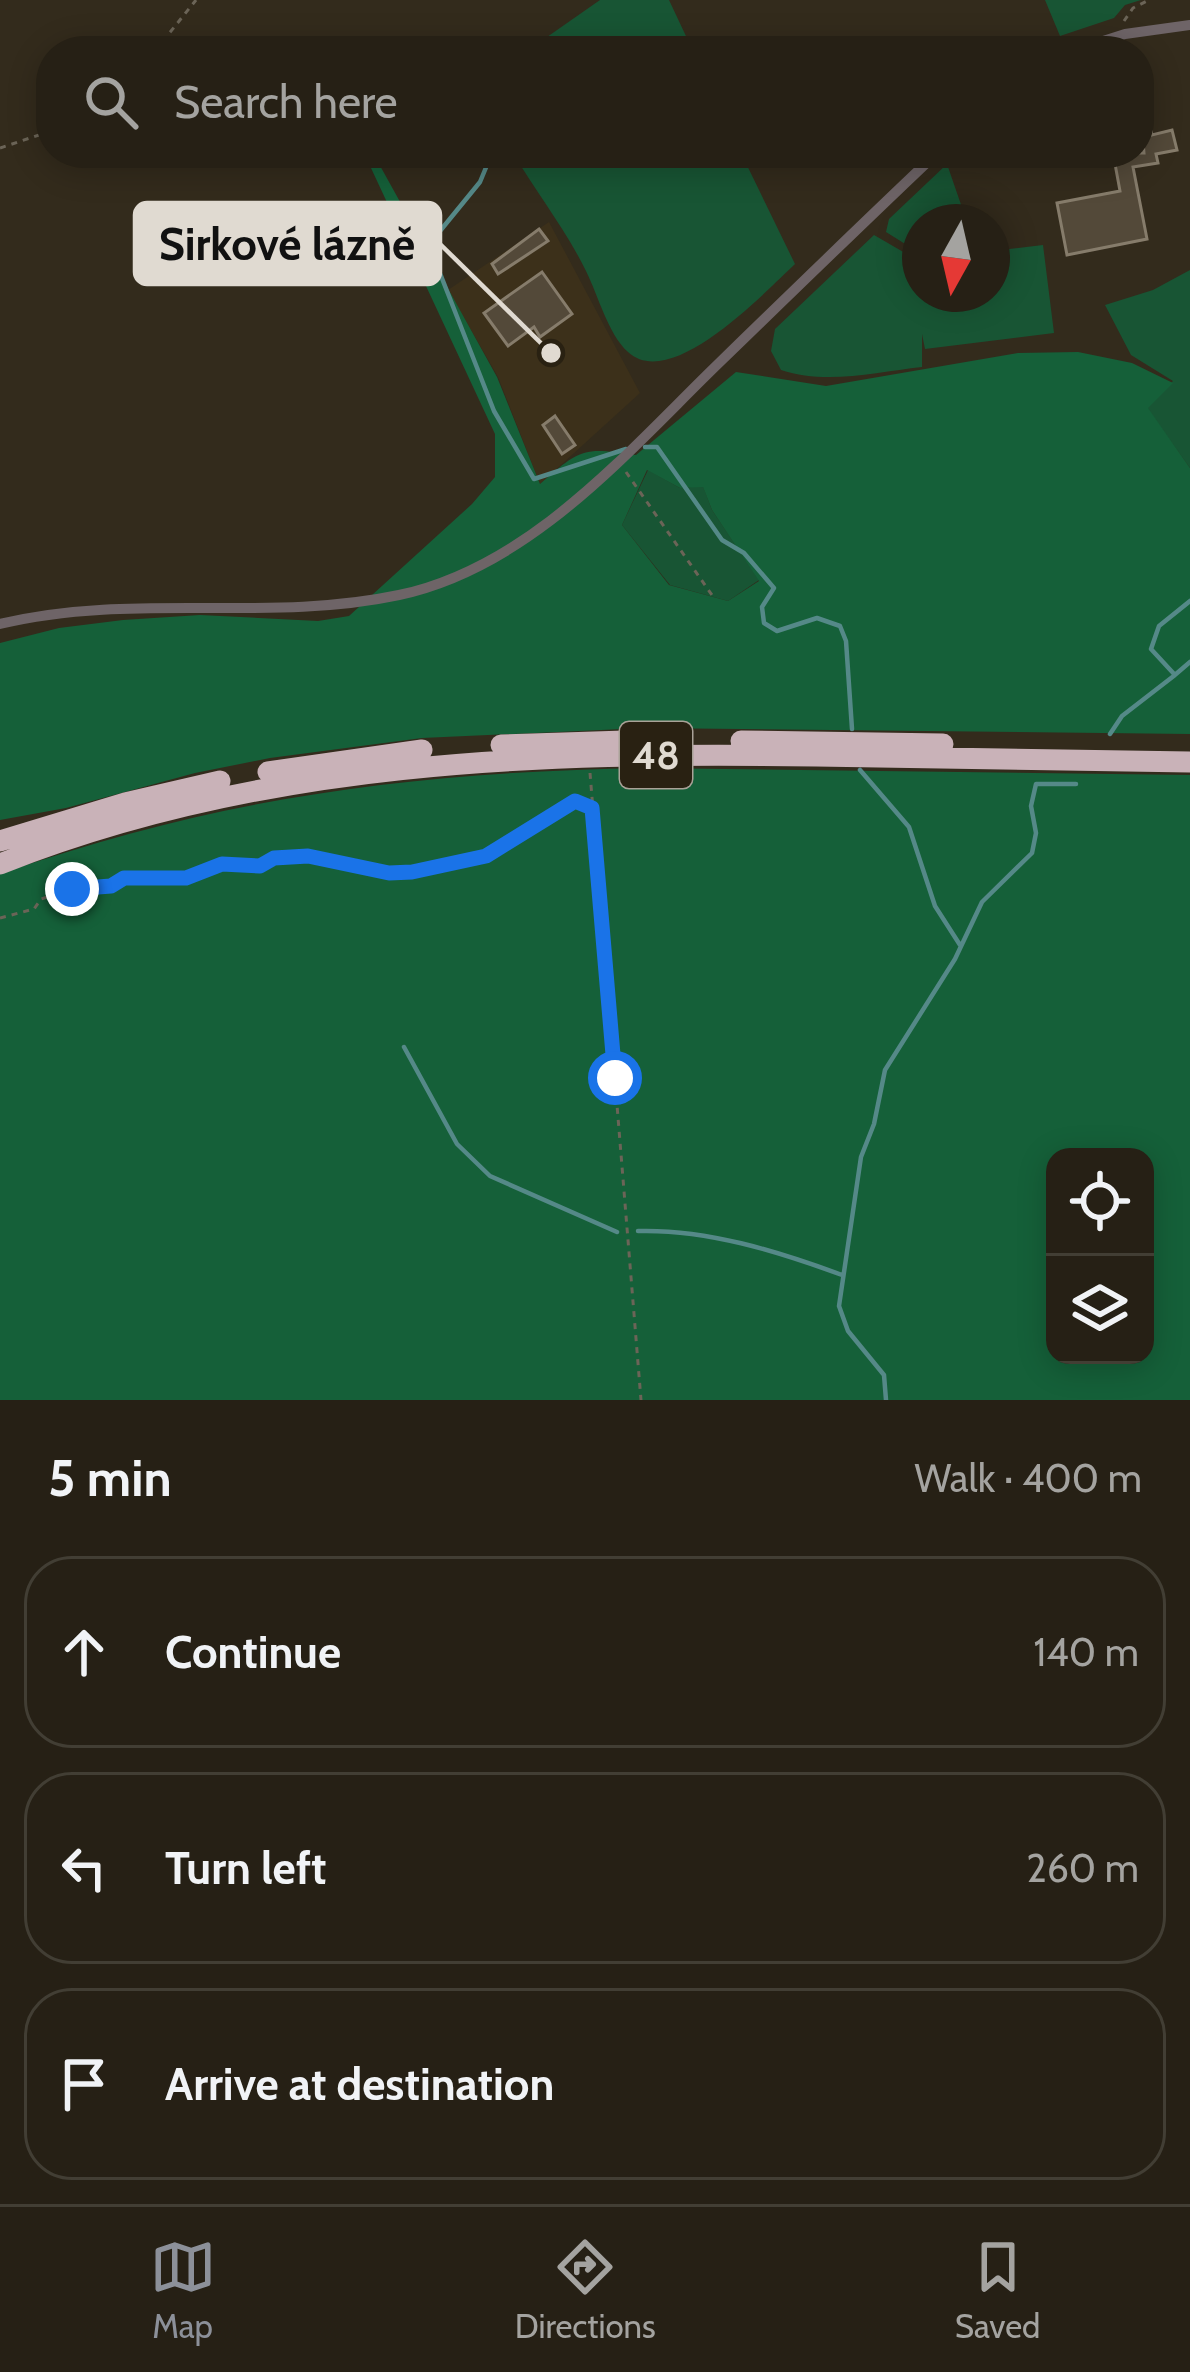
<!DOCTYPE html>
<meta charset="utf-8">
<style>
body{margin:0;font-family:Cabin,sans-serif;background:#322d22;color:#f1f3f6}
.controls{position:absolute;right:36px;bottom:36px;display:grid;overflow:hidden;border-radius:24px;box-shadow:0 6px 30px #0003}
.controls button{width:108px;height:108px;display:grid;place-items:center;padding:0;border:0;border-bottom:3px solid #423e34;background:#262015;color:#f1f3f6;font:60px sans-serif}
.compass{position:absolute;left:902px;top:204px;width:108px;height:108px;border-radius:50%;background:#262015;box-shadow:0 6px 30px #0003;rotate:188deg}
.stop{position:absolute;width:36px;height:36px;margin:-27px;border:9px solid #1a73e8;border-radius:50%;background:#fff}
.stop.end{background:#1a73e8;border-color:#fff;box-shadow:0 3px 12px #0008}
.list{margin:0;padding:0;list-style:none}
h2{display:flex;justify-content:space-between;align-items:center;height:156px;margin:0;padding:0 48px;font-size:51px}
h2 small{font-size:39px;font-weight:400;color:#a4a3a0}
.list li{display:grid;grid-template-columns:78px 1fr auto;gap:36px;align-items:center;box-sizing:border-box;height:192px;margin:0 24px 24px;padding:0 24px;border:3px solid #423e34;border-radius:48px}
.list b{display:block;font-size:45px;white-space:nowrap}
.list em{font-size:39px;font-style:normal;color:#a4a3a0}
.icon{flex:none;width:66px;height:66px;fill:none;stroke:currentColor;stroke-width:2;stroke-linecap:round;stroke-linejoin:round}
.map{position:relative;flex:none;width:1190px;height:1400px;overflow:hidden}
.search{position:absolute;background:#262015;box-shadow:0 6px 30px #0003;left:36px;right:36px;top:36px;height:132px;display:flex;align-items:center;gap:30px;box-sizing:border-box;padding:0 42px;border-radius:48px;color:#a4a3a0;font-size:45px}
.sheet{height:804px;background:#262015}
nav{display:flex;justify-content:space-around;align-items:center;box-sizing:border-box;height:168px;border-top:3px solid #423e34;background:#262015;font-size:33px;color:#a4a3a0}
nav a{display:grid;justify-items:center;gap:6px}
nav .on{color:#8c9099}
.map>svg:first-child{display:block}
.built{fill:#3c301a}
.green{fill:#185534}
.forest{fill:#156039;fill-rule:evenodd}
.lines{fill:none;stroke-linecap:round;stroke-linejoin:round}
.stream{stroke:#558988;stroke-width:4.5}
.building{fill:#534939;stroke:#867c6b;stroke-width:3}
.path{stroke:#6b6457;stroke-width:3;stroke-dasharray:6 6;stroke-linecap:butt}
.street{stroke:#6e6467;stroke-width:10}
.highway{stroke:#c9b2b8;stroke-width:21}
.route{stroke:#1a73e8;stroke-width:15}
.labels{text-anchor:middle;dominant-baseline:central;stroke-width:10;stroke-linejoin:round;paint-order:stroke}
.shield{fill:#292112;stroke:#a9a298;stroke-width:3}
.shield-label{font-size:39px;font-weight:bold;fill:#e0dad1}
.leader{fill:none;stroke:#e0dad1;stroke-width:4.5}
.callout-dot{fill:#e0dad1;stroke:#292112;stroke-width:4.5}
.callout{fill:#e0dad1;stroke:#e0dad1;stroke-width:4.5}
.callout-label{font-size:45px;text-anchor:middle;font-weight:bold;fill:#111}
</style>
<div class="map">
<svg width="1190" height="1400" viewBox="0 0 1190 1400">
<rect width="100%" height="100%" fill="#332b1c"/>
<!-- built -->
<path class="built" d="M549,222L640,393L540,484L498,377L448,290Z"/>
<!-- green -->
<path class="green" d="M600,0H669L693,51H527Z
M1045,0H1141L1125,5L1114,18L1060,36Z
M513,153H741L795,264C764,293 671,392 628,352C608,334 598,295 586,271C566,230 536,192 513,153Z
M947,164L967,222H920V294H992V251L1043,245L1054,333L925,349L922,334V367C877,372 826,385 781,370L771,351L775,329L874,235L912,257L918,252L886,232L889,219Z
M1190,270V468L1147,408L1173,381L1131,355L1105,305L1153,290Z
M648,470L680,488L703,486L712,510L759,580L728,601L670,585L622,525Z"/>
<!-- forest -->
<path class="forest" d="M364,153H373L497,377L540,484C581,448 583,447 636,455L736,372L826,386L1018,353L1078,352L1132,363L1173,383L1148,408L1190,468V734L645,728L422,738L270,758L195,773L66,808L0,820V643L59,628L123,620L200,615L318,621L349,616L472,504L495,477V434ZM647,470L680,488L703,487L712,510L759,581L728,601L669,585L622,525Z
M646,768L1190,775V1400H0V874C221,797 412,772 646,768ZM1055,1157H1145V1355H1055Z"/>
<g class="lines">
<!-- stream -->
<path class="stream" d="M492,153L480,182L440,231L434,258L494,411L534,479L626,449
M645,447H657L722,540L744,553L774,588L762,607L764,623L777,631L817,618L840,626L846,641L852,729
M1176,674L1190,662
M1110,734L1122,716L1175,675L1151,649L1159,626L1190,601
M860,770L909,827L935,906L960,945
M404,1047L457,1144L490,1176L617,1232
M638,1231C706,1229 777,1251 842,1275
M886,1400L884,1375L848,1331L839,1306L861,1157L874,1124L885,1070L955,959L982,902L1032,853L1036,833L1031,806L1036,784H1076"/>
</g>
<!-- building -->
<path class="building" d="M1139,93H1144L1152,135L1172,130L1177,150L1156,154L1158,163L1133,167L1147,239L1067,255L1057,203L1120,191L1113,153H1144Z
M539,229L548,241L498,274L492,264Z
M542,272L572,314L540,337L534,327L508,346L484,313Z
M555,416L575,445L562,454L543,425Z"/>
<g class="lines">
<!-- path -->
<path class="path" d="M1124,21L1133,8L1149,0
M155,51L196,0
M0,148L51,131
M626,472L714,598
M590,773L641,1400
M0,918L34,909L41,899L72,889L111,886L124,878H186L222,864L261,866L274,858L308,856L389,873L412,872L486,856L575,801L592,808"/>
<!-- street -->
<path class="street" d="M1072,51L1125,34L1190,25
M0,624C132,592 268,623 399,595C531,567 628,451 720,362C792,292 864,222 937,153"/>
<!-- highway -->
<path class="highway" d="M741,741L943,744
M501,745L625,741
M268,772L422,750
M0,841L125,803L220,781
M0,864C262,760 538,752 816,756C941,758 1065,760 1190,762"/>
</g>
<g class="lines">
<!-- route -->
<path class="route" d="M72,889L111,886L124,878H186L222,864L260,866L274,858L308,856L389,873L412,872L486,856L575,801L592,808L615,1078"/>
</g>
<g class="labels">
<!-- shield labels -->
<rect class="shield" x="620" y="722" width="72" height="66" rx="9"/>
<g class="shield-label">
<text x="656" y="755">48</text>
</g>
</g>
<!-- callouts -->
<path class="leader" d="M551 353L440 244"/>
<circle class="callout-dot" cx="551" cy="353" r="12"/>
<rect class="callout" x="135" y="203" width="305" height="81" rx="12"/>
<g class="callout-label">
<text x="287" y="260">Sirkové lázně</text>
</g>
</svg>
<div class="controls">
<button><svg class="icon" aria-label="locate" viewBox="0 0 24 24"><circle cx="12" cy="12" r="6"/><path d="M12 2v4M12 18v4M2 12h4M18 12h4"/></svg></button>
<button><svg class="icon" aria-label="layers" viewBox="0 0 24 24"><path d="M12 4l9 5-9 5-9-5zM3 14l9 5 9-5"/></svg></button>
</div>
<svg class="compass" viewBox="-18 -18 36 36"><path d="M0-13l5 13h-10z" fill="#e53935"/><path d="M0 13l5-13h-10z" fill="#a4a3a0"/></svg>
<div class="stop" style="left:615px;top:1078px"></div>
<div class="stop end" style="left:72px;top:889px"></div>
<div class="search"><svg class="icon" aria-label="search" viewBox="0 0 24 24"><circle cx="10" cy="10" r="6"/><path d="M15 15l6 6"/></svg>Search here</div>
</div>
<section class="sheet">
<h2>5 min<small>Walk · 400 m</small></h2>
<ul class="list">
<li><svg class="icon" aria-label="ahead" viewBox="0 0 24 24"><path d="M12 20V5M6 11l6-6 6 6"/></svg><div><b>Continue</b></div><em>140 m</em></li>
<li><svg class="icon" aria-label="left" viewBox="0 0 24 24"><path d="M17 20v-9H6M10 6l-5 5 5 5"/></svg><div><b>Turn left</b></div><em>260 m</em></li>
<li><svg class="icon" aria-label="arrive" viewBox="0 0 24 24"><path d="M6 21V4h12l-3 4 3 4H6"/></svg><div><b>Arrive at destination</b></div></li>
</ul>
</section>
<nav>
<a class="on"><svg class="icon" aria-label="map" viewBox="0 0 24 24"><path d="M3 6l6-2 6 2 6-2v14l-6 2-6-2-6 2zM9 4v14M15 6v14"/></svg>Map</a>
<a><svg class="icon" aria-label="directions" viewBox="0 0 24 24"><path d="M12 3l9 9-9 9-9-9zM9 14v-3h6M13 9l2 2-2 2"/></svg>Directions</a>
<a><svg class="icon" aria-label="saved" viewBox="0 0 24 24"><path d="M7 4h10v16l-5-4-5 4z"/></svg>Saved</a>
</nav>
